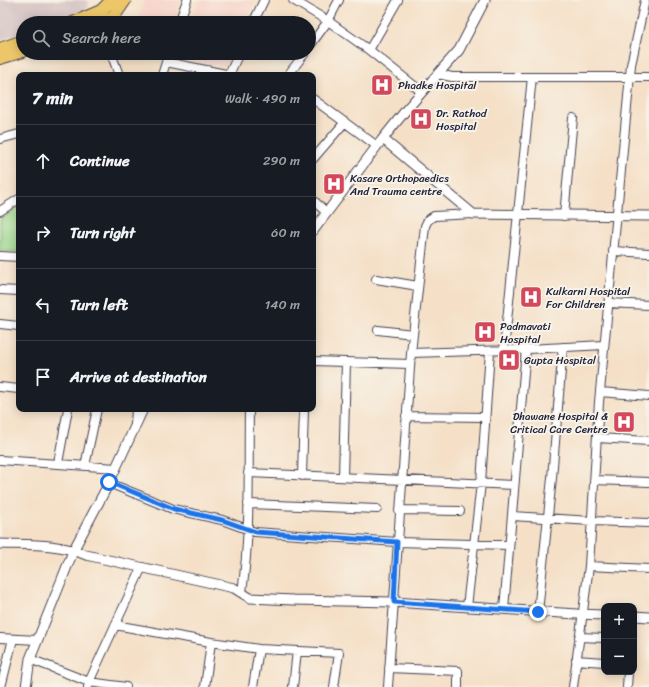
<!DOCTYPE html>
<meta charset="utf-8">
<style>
body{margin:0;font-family:Sriracha,sans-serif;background:#20242c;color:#f1f3f6}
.controls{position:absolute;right:12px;bottom:12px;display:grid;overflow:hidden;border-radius:8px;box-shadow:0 2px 10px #0003}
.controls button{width:36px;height:36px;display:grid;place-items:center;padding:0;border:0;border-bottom:1px solid #363941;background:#171b24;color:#f1f3f6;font:20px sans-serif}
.stop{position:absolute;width:12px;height:12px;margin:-9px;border:3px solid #1a73e8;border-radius:50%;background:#fff}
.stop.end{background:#1a73e8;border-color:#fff;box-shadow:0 1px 4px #0008}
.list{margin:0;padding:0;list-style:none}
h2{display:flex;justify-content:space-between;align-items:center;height:52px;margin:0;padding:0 16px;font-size:17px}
h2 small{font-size:13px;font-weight:400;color:#9ea1a6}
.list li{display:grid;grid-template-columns:26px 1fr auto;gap:12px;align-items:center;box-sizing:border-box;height:72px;padding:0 16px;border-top:1px solid #363941}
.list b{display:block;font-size:15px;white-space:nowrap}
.list em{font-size:13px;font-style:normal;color:#9ea1a6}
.icon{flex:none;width:22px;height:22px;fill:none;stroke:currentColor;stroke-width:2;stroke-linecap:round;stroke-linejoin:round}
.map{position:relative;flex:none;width:649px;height:687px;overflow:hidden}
.search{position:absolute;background:#171b24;box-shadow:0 2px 10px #0003;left:16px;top:16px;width:300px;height:44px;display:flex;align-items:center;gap:10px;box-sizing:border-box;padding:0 14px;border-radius:22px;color:#9ea1a6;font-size:15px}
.panel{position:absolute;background:#171b24;box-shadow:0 2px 10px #0003;left:16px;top:72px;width:300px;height:340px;border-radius:8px}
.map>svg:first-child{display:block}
.built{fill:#f7d1c7}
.industrial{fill:#d2bfc0}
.green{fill:#97d488;stroke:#5c7b62}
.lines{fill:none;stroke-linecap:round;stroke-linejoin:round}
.minor-casing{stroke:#423e50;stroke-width:10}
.tertiary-casing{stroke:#423e50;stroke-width:11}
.primary-casing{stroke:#423e50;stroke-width:14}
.minor{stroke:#fff;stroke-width:8}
.tertiary{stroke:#fff;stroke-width:9}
.primary{stroke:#ecc669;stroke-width:12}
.route{stroke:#1a73e8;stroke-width:5}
.labels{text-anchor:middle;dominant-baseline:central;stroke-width:4;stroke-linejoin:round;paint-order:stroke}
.poi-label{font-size:11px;fill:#22223b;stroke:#f7f3e8;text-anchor:start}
</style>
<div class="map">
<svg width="649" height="687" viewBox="0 0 649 687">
<rect width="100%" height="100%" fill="#f7f3e8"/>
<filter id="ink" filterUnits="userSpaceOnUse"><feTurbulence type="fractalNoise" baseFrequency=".025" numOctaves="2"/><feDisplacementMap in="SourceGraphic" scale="8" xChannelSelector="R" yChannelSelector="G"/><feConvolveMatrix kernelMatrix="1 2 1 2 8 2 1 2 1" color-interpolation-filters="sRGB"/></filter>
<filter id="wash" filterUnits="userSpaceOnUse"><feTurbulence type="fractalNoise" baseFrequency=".012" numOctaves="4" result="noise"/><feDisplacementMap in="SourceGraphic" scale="16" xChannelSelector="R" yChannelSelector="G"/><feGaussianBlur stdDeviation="0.9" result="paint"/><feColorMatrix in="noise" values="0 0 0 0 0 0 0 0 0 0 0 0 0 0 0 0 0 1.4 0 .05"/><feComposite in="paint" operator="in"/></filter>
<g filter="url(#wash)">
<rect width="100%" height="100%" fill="#f5e0c7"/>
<!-- built -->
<path class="built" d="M145,0H181L173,23H136Z
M199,0H256L245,23H190Z
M179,53H231L225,67L178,56Z"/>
<!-- industrial -->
<path class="industrial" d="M0,0H87L89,8L48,23H23V32L0,40Z"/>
<!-- green -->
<path class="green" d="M19,206V252L0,251V219Z"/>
</g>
<g filter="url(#ink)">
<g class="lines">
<!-- minor casing -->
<g class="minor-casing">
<path id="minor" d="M293,0L328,21L309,47
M339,0L328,21L369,50L422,92
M179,23L187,0
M253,23L264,0
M369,50L398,0
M111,53L119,75
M166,62L231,75
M438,74L452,77H649
M162,75L169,53
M229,75L239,53
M288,75L305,53
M313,99L377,146
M0,139L19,134
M313,159L345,122
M313,200L327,213
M0,211L19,199
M564,216L573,118
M613,251L649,253
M0,256L19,257
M376,279L418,286
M0,290L19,291
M608,303L649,305
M0,324L19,326
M378,330L413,334
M504,350L532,77
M411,353L509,350L604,345
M313,361L410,364
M0,387L19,389
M600,392L649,396
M406,416L485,417
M135,424L136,409
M597,438L649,441
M0,460L116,468
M58,463L68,409
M85,466L97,409
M248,473L514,485
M302,476L304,409
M343,477L346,362
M594,480L649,482
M109,483L173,509L222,520L255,532L397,542L509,545
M248,504L377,509
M399,510L460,511
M512,516L592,521L649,523
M589,566L649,569
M242,592C251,532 248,470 249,409
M467,607L481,483L490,351
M504,609L526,349
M538,612L552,478L563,347
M115,625L211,642L259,649L339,653L334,687
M579,637L604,638
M0,638L37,640
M30,659L89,682L126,687
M576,660L604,662
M389,668L458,671V687
M1,687L13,639
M88,687L89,682L142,567
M205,687L211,642
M253,687L259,649
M293,687L297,651
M388,687L411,353L425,226L428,220L434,216L473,214
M573,687L589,566L599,402L631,65L645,0
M627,687L628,672"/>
</g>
<!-- tertiary casing -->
<g class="tertiary-casing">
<path id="tertiary" d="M383,139L473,214L649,216
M313,231L377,146L406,110L459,50L485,0
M0,544C30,545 59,543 86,555L234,588L250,598L293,600L394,602L577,614L604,615
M634,616L649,617
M26,687L30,659L74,549L109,483L143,409"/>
</g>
<!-- primary casing -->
<g class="primary-casing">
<path id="primary" d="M73,23L101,11L112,0
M104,23L114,16L125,0
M0,49L23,41
M0,58L23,51"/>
</g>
<!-- minor -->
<use href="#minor" class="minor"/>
<!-- tertiary -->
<use href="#tertiary" class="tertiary"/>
<!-- primary -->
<use href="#primary" class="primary"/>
</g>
</g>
<g class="lines" filter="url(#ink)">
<!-- route -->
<path class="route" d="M109,482L174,509L222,520L256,532L397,542L394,602L538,612"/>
</g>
<!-- icons -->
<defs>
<g id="hospital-square" transform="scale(1.15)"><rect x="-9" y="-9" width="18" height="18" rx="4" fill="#d1495b" stroke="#f7f3e8"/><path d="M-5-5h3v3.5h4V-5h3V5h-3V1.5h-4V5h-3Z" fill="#fff"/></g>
</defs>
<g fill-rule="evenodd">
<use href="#hospital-square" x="382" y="85"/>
<use href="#hospital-square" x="421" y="119"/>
<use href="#hospital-square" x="334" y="184"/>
<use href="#hospital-square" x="531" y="297"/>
<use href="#hospital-square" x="485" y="332"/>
<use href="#hospital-square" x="509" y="360"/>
<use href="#hospital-square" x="624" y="422"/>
</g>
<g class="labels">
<!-- poi labels -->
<g class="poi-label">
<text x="398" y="85">Phadke Hospital</text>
<text x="436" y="113">Dr. Rathod<tspan x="436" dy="13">Hospital</tspan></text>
<text x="350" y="178">Kasare Orthopaedics<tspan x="350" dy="13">And Trauma centre</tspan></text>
<text x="546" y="291">Kulkarni Hospital<tspan x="546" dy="13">For Children</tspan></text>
<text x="500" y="326">Padmavati<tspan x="500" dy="13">Hospital</tspan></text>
<text x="524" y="360">Gupta Hospital</text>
<text x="608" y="416" text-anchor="end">Dhawane Hospital &amp;<tspan x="608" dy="13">Critical Care Centre</tspan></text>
</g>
</g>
</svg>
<div class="controls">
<button>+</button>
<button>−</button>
</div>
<div class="stop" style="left:109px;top:482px"></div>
<div class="stop end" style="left:538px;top:612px"></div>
<div class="search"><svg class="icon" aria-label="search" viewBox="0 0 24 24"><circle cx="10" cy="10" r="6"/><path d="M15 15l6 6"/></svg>Search here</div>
<section class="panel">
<h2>7 min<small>Walk · 490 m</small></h2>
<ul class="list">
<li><svg class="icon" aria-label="ahead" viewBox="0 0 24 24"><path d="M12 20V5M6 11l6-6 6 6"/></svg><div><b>Continue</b></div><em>290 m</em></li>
<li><svg class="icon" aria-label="right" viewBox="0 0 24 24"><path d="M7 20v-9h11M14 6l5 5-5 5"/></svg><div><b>Turn right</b></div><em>60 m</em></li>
<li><svg class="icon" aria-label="left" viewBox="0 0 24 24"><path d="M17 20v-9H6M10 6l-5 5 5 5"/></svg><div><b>Turn left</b></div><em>140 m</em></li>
<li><svg class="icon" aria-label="arrive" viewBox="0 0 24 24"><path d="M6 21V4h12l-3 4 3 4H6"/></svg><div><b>Arrive at destination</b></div></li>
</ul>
</section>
</div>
